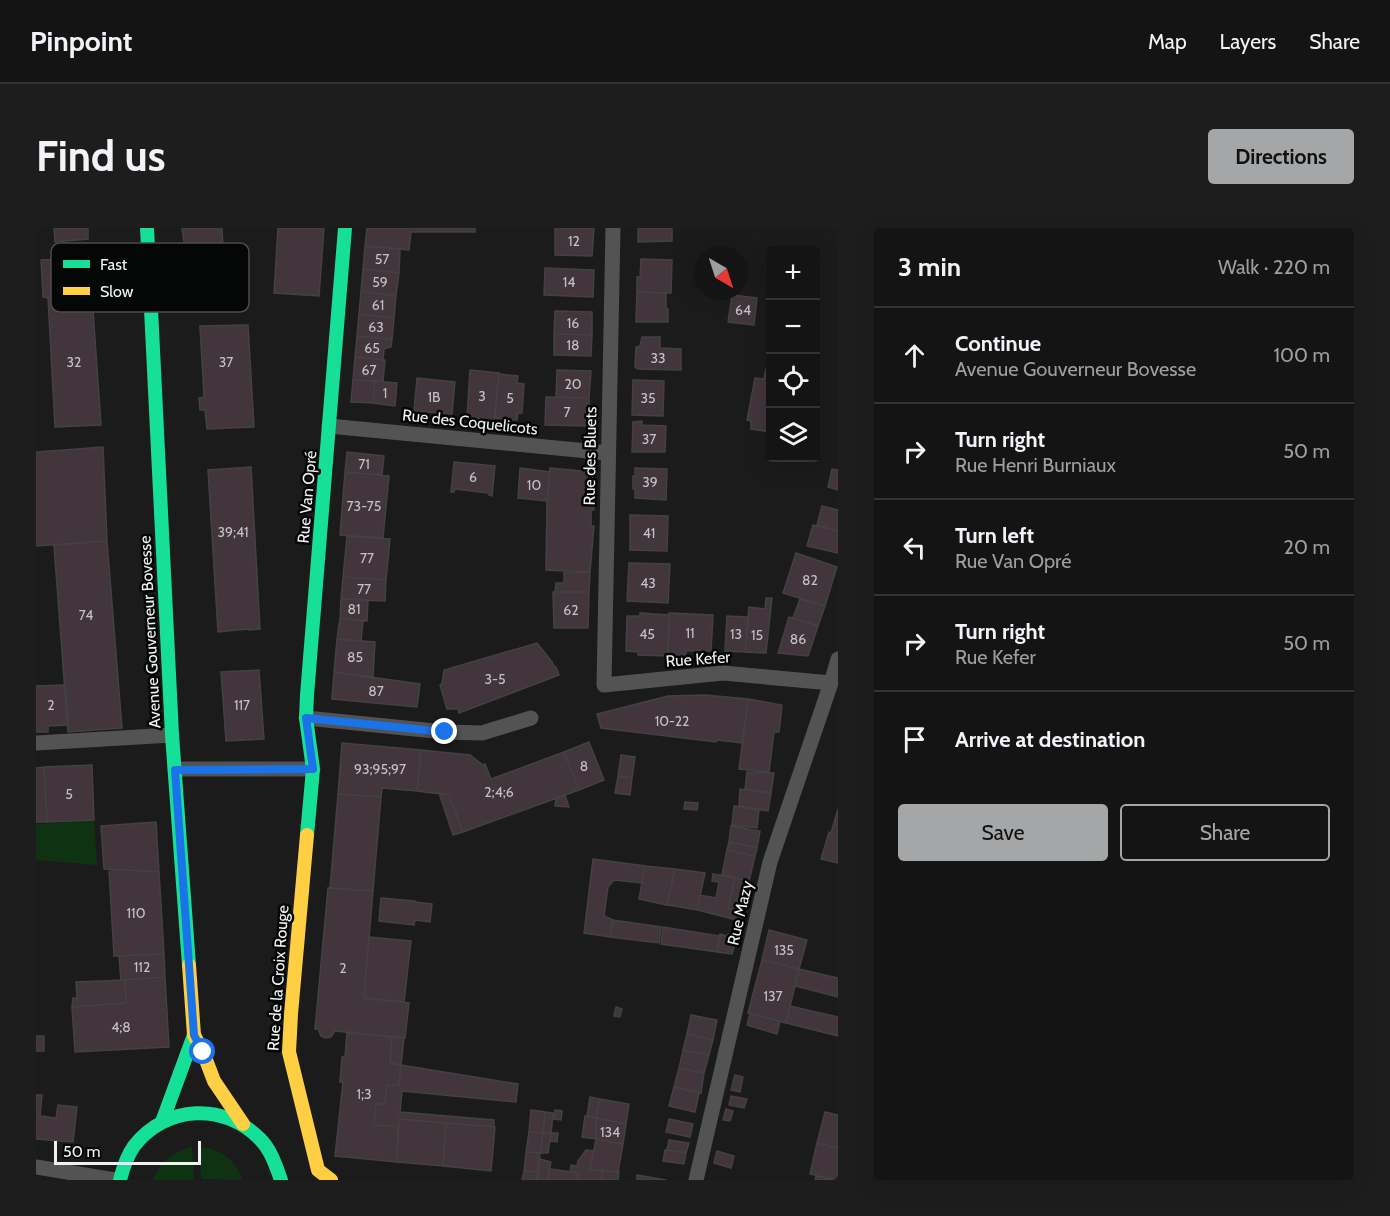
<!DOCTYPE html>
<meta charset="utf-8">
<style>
body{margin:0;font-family:Cabin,sans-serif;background:#1d1d1e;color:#f1f3f6}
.controls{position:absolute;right:18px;top:18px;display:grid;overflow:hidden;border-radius:6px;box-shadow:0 6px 24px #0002}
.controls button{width:54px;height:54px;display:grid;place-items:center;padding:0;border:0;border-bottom:2px solid #333334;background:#141415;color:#f1f3f6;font:30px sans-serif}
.compass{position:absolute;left:658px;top:18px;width:54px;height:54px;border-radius:50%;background:#141415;box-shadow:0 6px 24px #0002;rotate:141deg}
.scale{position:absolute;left:18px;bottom:15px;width:147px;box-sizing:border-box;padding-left:6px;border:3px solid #f0f1f2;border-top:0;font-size:16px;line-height:21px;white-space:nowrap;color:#f0f1f2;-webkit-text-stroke:4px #050606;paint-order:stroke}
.stop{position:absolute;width:18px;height:18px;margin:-14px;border:4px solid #1a73e8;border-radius:50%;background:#fff}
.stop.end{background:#1a73e8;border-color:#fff;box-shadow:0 2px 6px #0008}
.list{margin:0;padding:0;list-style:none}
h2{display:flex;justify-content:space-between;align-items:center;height:78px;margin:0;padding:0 24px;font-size:26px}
h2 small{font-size:20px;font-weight:400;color:#9d9ea0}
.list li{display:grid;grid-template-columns:39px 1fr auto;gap:18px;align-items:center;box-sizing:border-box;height:96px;padding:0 24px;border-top:2px solid #333334}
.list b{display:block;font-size:22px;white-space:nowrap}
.list p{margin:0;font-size:20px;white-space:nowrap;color:#9d9ea0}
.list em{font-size:20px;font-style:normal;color:#9d9ea0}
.actions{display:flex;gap:12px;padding:18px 24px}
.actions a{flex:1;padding:14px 0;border:2px solid #a5a6a7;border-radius:6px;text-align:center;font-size:21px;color:#a5a6a7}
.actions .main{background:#a5a6a7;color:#111}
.icon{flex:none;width:33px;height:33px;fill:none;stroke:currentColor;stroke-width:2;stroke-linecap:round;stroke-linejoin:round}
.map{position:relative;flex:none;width:802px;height:952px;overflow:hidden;border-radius:6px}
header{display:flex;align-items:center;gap:36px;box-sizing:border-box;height:84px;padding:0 30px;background:#141415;border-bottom:2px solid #333334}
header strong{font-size:28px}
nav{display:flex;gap:33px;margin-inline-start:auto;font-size:21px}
.intro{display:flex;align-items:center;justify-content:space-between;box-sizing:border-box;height:144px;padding:0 36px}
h1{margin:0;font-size:42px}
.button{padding:15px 27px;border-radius:6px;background:#a5a6a7;color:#111;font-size:21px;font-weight:700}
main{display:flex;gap:36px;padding:0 36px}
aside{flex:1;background:#141415;border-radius:6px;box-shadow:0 6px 24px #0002}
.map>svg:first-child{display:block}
.green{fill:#0f3312}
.building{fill:#42353c;stroke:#434242;stroke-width:1.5}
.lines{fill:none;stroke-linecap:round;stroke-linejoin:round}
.street{stroke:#535353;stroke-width:15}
.fast{stroke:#16e098;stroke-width:14}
.slow{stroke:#ffcf43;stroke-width:14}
.route{stroke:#1a73e8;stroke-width:8}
.labels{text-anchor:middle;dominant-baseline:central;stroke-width:5;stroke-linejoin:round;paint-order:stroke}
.number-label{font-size:14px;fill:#c4c2c4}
.street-label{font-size:16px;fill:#f0f1f2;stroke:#050606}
.key{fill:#050606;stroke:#4c4c4d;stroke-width:1.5}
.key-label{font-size:16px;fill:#f0f1f2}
</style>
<header>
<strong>Pinpoint</strong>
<nav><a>Map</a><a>Layers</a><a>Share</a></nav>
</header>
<div class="intro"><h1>Find us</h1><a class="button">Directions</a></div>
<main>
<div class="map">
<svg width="802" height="952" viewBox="0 0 802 952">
<rect width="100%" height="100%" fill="#1b1b1c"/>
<!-- green -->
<path class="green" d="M58,593L61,637L0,632V596Z
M156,919L158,952H117C124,933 137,923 156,919Z
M163,919C184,920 199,932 207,952L165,951Z"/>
<!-- building -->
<path class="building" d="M18,0H52V11L19,14Z
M146,0H186L188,39L152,41Z
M242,0H288L283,68L238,65Z
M331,0H439V4H375L373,22L329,18Z
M519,0H558L556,28L519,27Z
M602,0H636V13L602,14Z
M329,18L364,21L363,45L327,41Z
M54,30L56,68L12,70L7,69L5,32Z
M605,31L636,32L635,65L601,64V49H604Z
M509,40L558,42L557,69L508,67Z
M327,41L363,45L360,68L325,63Z
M325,63L360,68L358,90L323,86Z
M601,64L630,65V81H632V94H600Z
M696,67L721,70L718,97L692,94Z
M56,68L65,197L19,199L12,70Z
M519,83L556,84V107L518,106Z
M323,86L358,90L356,111L321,108Z
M212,97L218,199L171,201L169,182H164L163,170L168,169L164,98Z
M518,106L556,107L555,128L518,127Z
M321,108L356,111L355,119L348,121L347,132L319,129Z
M606,109H624V120L645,121V142L602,141L599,139L600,119L604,118Z
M319,129L349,132L347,153L317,152Z
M730,141L734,142V204L715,201V193L711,192L719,150L728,151Z
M434,142L463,145L458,192L431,189Z
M521,142L555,143L553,170L520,169Z
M463,146L482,148L481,155L488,156L486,185H482L481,192L459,190Z
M381,150L419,154L416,186L378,183Z
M317,152L339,153L337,175L315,174Z
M597,152L628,153L627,188L596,187Z
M339,153L361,155L359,178L337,175Z
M510,169L553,170V198L509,197Z
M606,193V197L630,198L629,224H596L597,194Z
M67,219L71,313L0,318V224Z
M311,224L348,228L346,247L309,244Z
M418,234L459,238L456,268L453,267L452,265L419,261L418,264H415Z
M215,239L224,401L213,402L212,401L182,404L172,242Z
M484,240L514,244L511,273L482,270Z
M514,240L556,244L558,282H555V298H558L554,344L510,342L511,273Z
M599,240L631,241L630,272L599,270V261H597V248H599Z
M796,241L802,242V262L792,259Z
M309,244L353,248L347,310L304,307Z
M786,278L802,282V303L781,297Z
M594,287L632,288L631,323L594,322Z
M777,297L802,303V325L771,318Z
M311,308L354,311L350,352L307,349Z
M71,313L86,500L32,504L18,317Z
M760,325L801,339L789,378L747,365Z
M593,335L634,336L632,375L591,373Z
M528,344H554L553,364H519L520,355H528Z
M307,349L350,352L349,373L305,371Z
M517,364H553L552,400H518Z
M730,370H736L730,425L709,424L713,379L729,381Z
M305,371L332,372L331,393L304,390Z
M764,371L789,378L782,398L757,390Z
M604,385L633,387L632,428L602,427V424L590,423L591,388H604Z
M633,385L677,387L675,423H650V428L632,427Z
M691,388L712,389L709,424L689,423Z
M753,389L782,398L772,428L742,425Z
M304,390L327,393L325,413L301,411Z
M301,411L339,414L337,450L298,444Z
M501,415L516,434L518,438L520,439L523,447L423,485L422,481H411L404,457L406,456L408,442Z
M223,442L228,511L190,513L185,444Z
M298,444L384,456L381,479L296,471Z
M29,457L32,497L12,498V504H0V458Z
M669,467L712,471L706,515L681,512L680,514L565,500L561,486L632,468Z
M712,471L746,477L743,504H738L733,544L703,541Z
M553,514L568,552L543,562L528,524Z
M306,515L385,522L381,563L346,560L345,569L302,566Z
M385,522L434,527L447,537L449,536L455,551L528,524L543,562L427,604L413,567L381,563Z
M585,527L599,529L596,550L582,548Z
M56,537L58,592L11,594L8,539Z
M8,539L11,594H0V540Z
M711,544L738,545L735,565L709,561Z
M582,548L596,550L594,567L579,565Z
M704,561L735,565L732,583L703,578Z
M403,565L413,567L427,604L417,607Z
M302,566L345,569L337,663L294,660Z
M529,567L533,579L519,578L520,570Z
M649,574L662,575L661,582L648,581Z
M698,578L723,582L721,600L696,597Z
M802,581V635L785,631L793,604L795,605Z
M120,594L123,644L68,641L65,598Z
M695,598L724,603L721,620L693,614Z
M693,614L721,620L719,628L691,622Z
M691,622L719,628L713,653L686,647Z
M557,631L609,638L606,655L578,652L572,659L568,688L577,692L574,709L548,705Z
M609,638L639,641L631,677L603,671Z
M73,641L123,644L128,726L78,728Z
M639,641L669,645L661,682L631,677Z
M677,646L699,650L692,680L707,684L705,693L661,682L664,667L680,670L683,654L676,653Z
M699,650L714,653L707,684L692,680Z
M292,660L337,663L328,770L373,775L369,810L299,803L295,809L289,810L285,808L282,801H279Z
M345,670L379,673V674L396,676L394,694L379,692L378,697L343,693Z
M577,692L625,699L623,715L574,709Z
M627,699L684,708L681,724L625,716Z
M733,702L771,712L763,741L726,732Z
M684,706L691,708L692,706L701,709L696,726L681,724Z
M333,709L375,713L368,774L328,770Z
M128,726L129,749L85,752L83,728Z
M726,732L763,741L750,795L712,785Z
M763,741L802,750V769L759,758Z
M129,749L133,819L39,824L36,779L90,775L89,752Z
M89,752L90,775L36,779L37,770H41L40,754Z
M754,778L802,789V808L750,795Z
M580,779L586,781L584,789L578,788Z
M714,786L744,793L741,806L711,797Z
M655,787L681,792L677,812L651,806Z
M311,804L356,809L354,835L365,837L363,857H351L349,876H340L338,897L362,899L361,934L299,928L307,854H304L306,829H309Z
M651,806L677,812L673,827L647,822Z
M0,808H8V823H0Z
M356,809L368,810L365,837L354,835Z
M647,822L673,827L668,845L643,840Z
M365,837L482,856L480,874L366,863L364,884L458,892V899L363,891L362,899L338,897L340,876H349L351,857H363Z
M643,840L668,845L665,865L638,859Z
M699,847L707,849L704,864L695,862Z
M638,859L663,865L659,884L633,878Z
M0,867H6L4,888L20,890L22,877L41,879L37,914L0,911Z
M695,868L711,871L708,880L693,877Z
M554,869L564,871L560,890L551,888Z
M564,871L593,876L590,896L560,890Z
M690,881L697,883L694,893L687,892Z
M495,882L509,884L507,905L493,904Z
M519,882L526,883L525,892L518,891Z
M509,884L517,885L515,906L507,905Z
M789,884L802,887V920L781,915Z
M549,888L560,890V911L546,909Z
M560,890L590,896L587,916L560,911Z
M363,891L410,895L407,938L361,934Z
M633,891L657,896L654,909L630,904Z
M410,895L459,899L455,943L407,938Z
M493,904L507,905L504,925L490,924Z
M507,905L515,906L512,925H504Z
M515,905H522L521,914L514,913Z
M560,911L587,916L582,944L554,941Z
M633,912L653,915L650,925L631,922Z
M781,915L802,920V952L774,946Z
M550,922L558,923L554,941L567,943L565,952H541L542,945L534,944L535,937L541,938L542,933Z
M629,922L650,925L648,936L627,933Z
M681,923L698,928L695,940L678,935Z
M490,924L504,925L502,944L488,943Z
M504,931L515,934L511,952L501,951Z
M514,941L542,945L541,952H511Z
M488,943L502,944L500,952H486Z
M567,943L583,944L582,952H565Z
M601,947L630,952H601Z
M780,948L797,952H779Z"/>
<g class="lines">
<!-- street -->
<path class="street" d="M577,0L568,457L687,445L795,455
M293,198L572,225
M270,490L409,504L446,505L495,490
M0,515L136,507
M139,541H277
M0,939L79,952
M660,952L734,634L795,455L802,431"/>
<!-- fast -->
<path class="fast" d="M111,0L136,507L153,737
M271,607L277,541L270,490L271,467L309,0
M126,894L158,807
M84,952C87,940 91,928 98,918C130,877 188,874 224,911C235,922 240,938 245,952"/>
<!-- slow -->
<path class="slow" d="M271,607L255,786L253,824L282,942L295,952
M153,737L158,807L167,824L178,853L207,896"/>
</g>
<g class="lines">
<!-- route -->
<path class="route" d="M167,824L158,807L139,542L277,541L270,490L409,504"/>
</g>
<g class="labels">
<!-- number labels -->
<g class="number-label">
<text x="538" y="13">12</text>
<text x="346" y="31">57</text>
<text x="344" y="54">59</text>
<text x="533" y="54">14</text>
<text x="342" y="77">61</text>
<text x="707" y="82">64</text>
<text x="537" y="95">16</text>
<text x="340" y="99">63</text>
<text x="537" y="117">18</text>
<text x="336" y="120">65</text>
<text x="622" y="130">33</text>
<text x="38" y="134">32</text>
<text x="190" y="134">37</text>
<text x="333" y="142">67</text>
<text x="537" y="156">20</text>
<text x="349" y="165">1</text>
<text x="446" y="168">3</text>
<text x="398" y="169">1B</text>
<text x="474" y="170">5</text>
<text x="612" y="170">35</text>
<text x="531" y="184">7</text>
<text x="613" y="211">37</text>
<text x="328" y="236">71</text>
<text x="437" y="249">6</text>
<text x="614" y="254">39</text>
<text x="498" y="257">10</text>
<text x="328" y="278">73-75</text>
<text x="197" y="304">39;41</text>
<text x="613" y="305">41</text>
<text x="331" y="330">77</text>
<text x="774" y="352">82</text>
<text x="612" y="355">43</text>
<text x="328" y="361">77</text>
<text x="318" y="381">81</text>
<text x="535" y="382">62</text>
<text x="50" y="387">74</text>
<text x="654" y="405">11</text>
<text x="611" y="406">45</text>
<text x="700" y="406">13</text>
<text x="721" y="407">15</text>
<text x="762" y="411">86</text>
<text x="319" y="429">85</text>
<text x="459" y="451">3-5</text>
<text x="340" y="463">87</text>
<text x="15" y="477">2</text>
<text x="206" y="477">117</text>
<text x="636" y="493">10-22</text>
<text x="548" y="538">8</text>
<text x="344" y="541">93;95;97</text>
<text x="463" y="564">2;4;6</text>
<text x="33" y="566">5</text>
<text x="100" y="685">110</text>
<text x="748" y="722">135</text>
<text x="106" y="739">112</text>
<text x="307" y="740">2</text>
<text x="737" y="768">137</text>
<text x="85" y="799">4;8</text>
<text x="328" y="866">1;3</text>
<text x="574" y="904">134</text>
</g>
<!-- street labels -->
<g class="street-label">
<text transform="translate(434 194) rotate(6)">Rue des Coquelicots</text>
<text transform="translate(554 228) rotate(-89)">Rue des Bluets</text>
<text transform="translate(271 269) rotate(-85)">Rue Van Opré</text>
<text transform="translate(114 404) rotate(-93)">Avenue Gouverneur Bovesse</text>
<text transform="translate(662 431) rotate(-4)">Rue Kefer</text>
<text transform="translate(704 685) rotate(-77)">Rue Mazy</text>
<text transform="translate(242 750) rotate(-86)">Rue de la Croix Rouge</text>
</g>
</g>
<!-- legend -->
<rect x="15" y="15" width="198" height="69" rx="9" class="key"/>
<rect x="27" y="32" width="27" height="8" fill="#16e098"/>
<rect x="27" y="59" width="27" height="8" fill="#ffcf43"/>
<g class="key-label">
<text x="64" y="42">Fast</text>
<text x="64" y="69">Slow</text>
</g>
</svg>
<div class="controls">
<button>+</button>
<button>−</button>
<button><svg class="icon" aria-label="locate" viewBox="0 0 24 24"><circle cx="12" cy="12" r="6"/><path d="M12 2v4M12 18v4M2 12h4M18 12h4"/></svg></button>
<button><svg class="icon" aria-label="layers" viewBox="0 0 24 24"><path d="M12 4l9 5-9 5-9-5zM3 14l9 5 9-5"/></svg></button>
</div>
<svg class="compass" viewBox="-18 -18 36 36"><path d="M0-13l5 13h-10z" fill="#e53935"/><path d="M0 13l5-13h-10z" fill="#9d9ea0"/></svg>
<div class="scale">50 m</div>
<div class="stop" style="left:167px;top:824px"></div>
<div class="stop end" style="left:409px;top:504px"></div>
</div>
<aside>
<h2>3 min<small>Walk · 220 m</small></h2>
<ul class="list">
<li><svg class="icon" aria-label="ahead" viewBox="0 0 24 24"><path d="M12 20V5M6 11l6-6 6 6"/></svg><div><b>Continue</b><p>Avenue Gouverneur Bovesse</p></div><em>100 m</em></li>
<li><svg class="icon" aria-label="right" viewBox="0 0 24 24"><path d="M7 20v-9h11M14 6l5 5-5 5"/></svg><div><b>Turn right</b><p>Rue Henri Burniaux</p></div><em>50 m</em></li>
<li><svg class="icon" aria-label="left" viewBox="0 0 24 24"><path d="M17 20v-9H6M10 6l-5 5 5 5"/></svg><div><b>Turn left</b><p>Rue Van Opré</p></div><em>20 m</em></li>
<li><svg class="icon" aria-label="right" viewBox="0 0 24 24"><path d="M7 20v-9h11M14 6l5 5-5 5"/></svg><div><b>Turn right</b><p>Rue Kefer</p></div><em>50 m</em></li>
<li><svg class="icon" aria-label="arrive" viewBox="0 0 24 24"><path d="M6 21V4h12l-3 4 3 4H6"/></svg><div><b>Arrive at destination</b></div></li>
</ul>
<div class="actions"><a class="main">Save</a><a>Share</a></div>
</aside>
</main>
